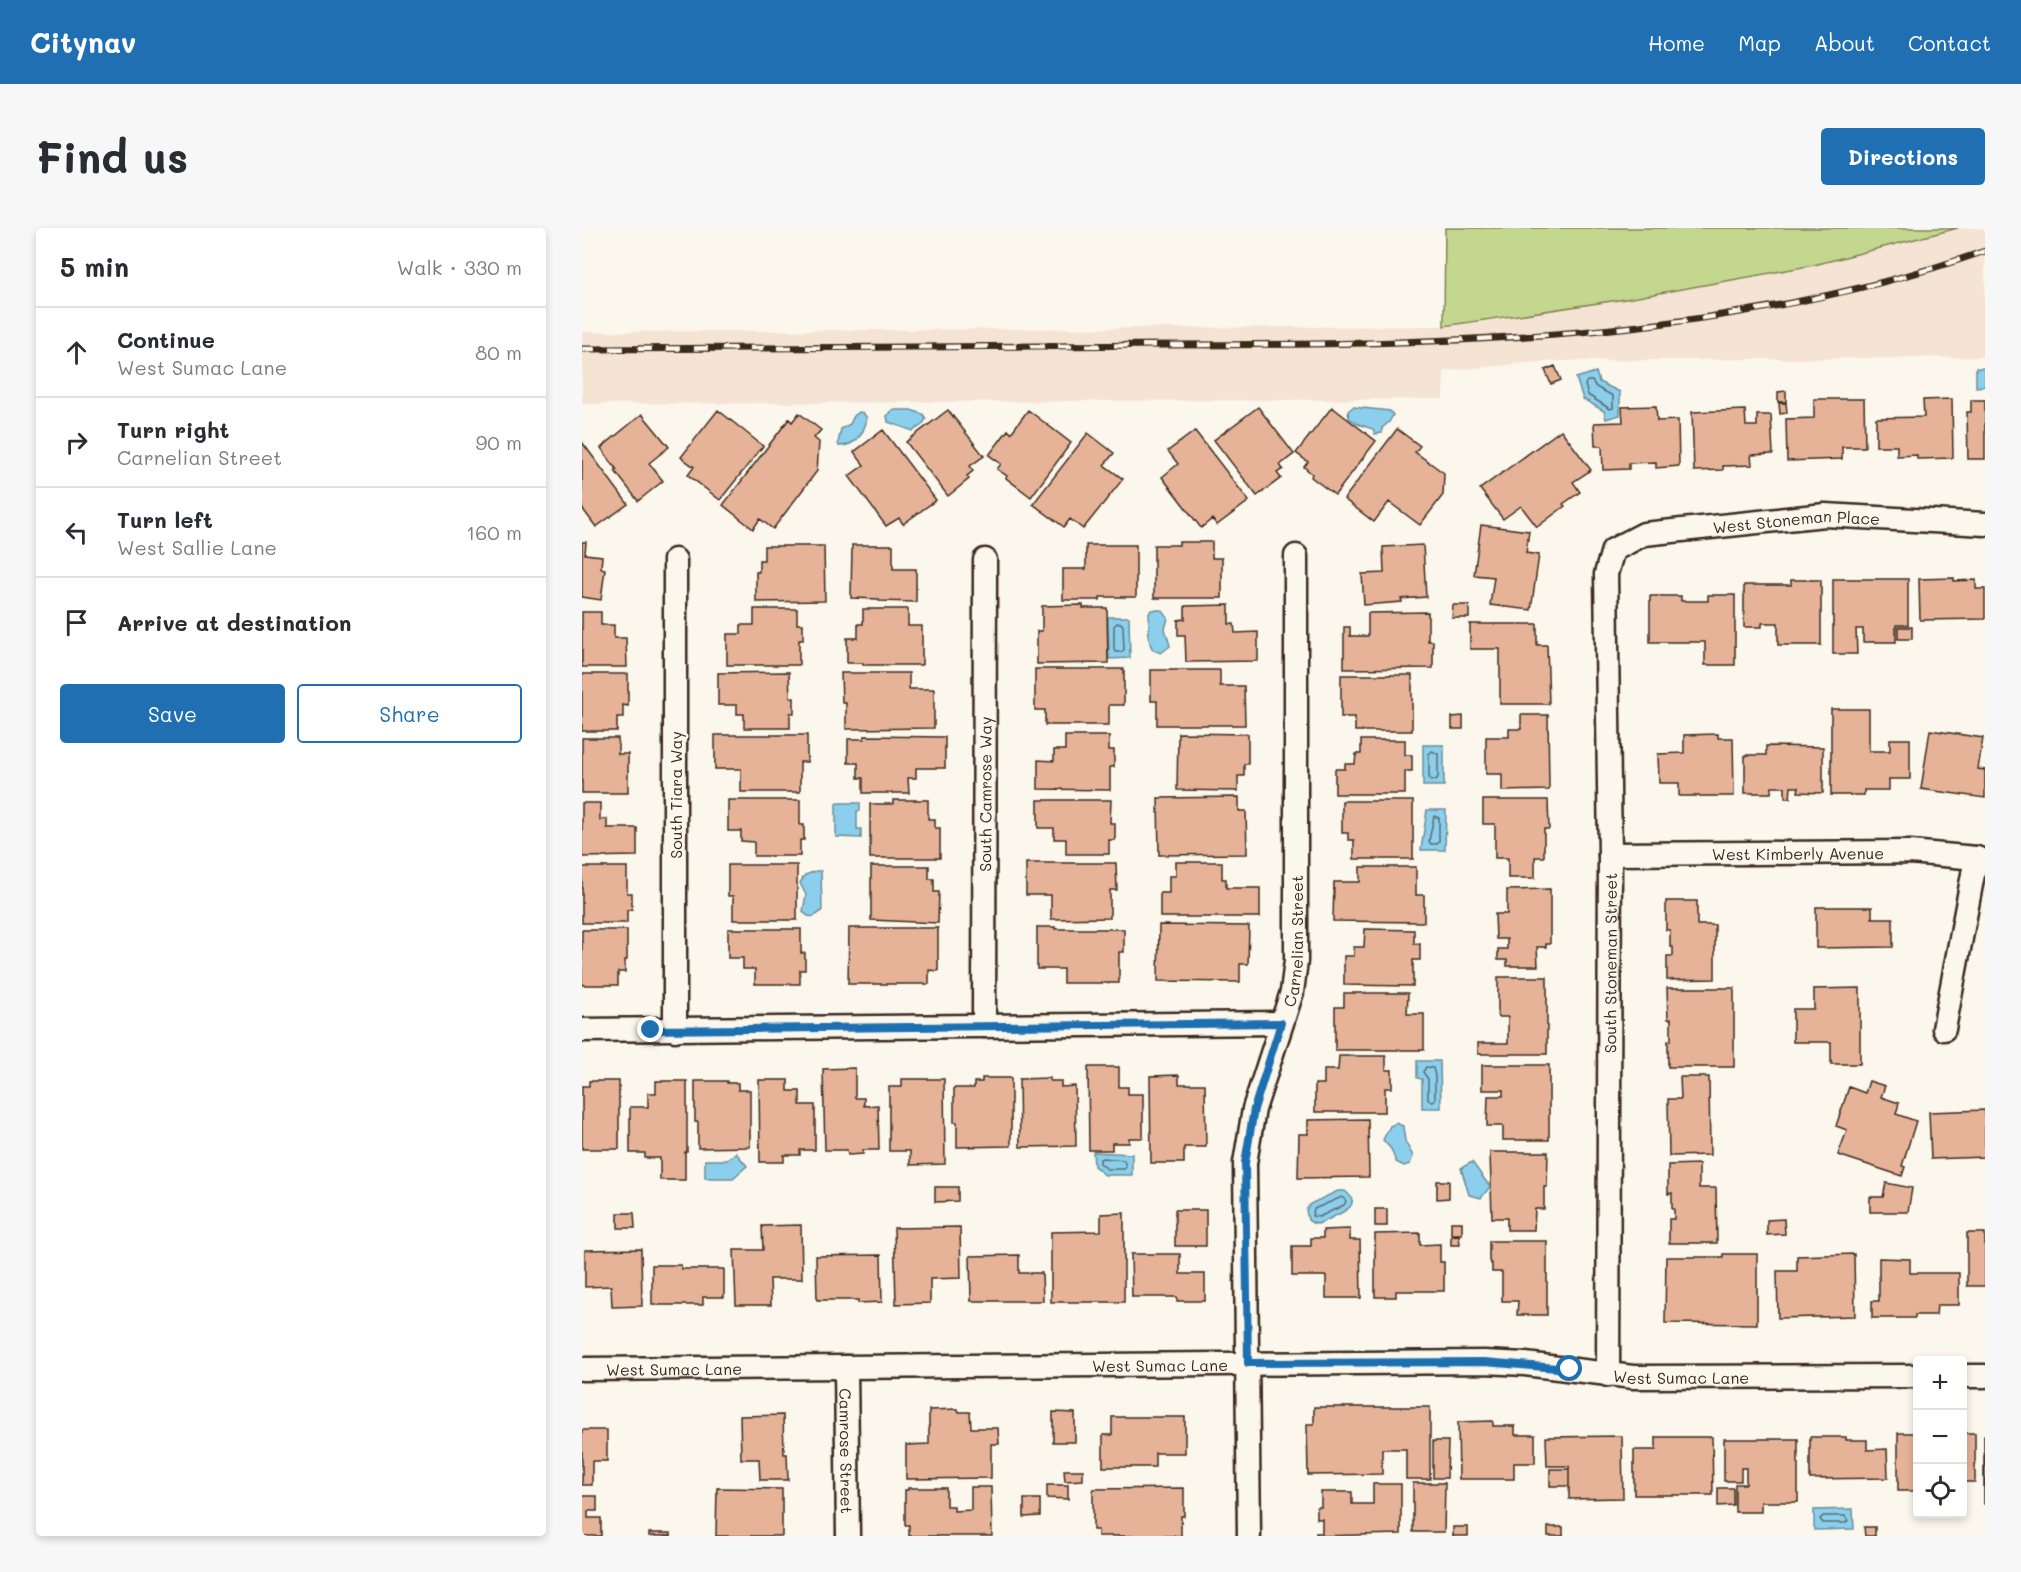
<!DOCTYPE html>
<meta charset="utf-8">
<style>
body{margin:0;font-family:Mali,sans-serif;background:#f7f7f7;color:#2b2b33}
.controls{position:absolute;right:18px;bottom:18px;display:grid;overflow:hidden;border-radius:6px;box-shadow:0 3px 9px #0003}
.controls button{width:54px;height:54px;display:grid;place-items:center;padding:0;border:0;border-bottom:2px solid #e1e1e2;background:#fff;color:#2b2b33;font:30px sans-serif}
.stop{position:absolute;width:18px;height:18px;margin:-14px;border:4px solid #1f6fb2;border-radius:50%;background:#fff}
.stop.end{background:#1f6fb2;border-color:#fff;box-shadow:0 2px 6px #0008}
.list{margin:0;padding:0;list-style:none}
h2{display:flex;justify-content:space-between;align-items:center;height:78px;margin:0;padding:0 24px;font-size:26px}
h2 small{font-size:20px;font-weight:400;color:#7c7c81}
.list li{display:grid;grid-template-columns:39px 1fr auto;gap:18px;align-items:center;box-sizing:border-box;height:90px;padding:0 24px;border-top:2px solid #e1e1e2}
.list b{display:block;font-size:22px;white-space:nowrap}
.list p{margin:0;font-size:20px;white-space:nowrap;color:#7c7c81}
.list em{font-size:20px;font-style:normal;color:#7c7c81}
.actions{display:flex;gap:12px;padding:18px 24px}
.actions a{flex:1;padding:14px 0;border:2px solid #1f6fb2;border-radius:6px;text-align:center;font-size:21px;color:#1f6fb2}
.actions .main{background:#1f6fb2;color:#fff}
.icon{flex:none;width:33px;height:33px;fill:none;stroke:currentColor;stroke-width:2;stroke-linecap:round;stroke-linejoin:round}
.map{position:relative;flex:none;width:1403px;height:1308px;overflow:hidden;border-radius:6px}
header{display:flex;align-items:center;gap:36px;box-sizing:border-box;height:84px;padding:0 30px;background:#1f6fb2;color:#fff}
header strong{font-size:28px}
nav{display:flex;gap:33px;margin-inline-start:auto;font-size:21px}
.intro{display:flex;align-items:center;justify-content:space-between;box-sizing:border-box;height:144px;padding:0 36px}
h1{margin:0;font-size:42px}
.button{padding:15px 27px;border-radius:6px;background:#1f6fb2;color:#fff;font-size:21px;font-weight:700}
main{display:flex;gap:36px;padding:0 36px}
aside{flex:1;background:#fff;border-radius:6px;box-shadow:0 3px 9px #0003}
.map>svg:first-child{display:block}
.built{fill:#f5e3d3}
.green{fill:#c3d88e;stroke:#7f8156;stroke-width:1.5}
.water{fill:#8bcfec;stroke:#6b8d9a;stroke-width:1.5}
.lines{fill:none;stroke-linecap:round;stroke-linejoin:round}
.shore{stroke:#5b6c70;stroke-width:1.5}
.building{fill:#e6b398;stroke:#3b2a1e;stroke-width:1.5}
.street-casing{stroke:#3b2a1e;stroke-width:27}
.street{stroke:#fbf7ec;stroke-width:22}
.rail-casing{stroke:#3b2a1e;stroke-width:7}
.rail{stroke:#fbf7ec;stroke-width:4.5;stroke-dasharray:14;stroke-linecap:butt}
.route{stroke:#1f6fb2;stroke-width:8}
.labels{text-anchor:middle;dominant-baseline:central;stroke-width:5;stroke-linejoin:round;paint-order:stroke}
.street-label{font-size:16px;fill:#3b2a1e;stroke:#fbf7ec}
</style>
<header>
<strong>Citynav</strong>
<nav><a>Home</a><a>Map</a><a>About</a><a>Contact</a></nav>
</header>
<div class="intro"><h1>Find us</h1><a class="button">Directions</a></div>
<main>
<aside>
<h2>5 min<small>Walk · 330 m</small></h2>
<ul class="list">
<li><svg class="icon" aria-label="ahead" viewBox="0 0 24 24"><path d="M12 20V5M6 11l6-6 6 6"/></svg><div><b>Continue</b><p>West Sumac Lane</p></div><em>80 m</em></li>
<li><svg class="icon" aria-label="right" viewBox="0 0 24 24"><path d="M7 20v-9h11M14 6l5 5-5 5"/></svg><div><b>Turn right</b><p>Carnelian Street</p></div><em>90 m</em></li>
<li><svg class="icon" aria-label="left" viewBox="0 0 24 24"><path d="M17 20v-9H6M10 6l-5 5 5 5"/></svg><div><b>Turn left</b><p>West Sallie Lane</p></div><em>160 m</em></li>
<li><svg class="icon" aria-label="arrive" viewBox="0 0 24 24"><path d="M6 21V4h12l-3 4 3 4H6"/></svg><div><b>Arrive at destination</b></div></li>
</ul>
<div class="actions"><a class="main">Save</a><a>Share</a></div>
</aside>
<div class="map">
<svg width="1403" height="1308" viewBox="0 0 1403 1308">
<rect width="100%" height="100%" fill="#fbf7ec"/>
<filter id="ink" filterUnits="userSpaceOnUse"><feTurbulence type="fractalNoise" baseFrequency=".0167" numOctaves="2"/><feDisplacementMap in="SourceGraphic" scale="12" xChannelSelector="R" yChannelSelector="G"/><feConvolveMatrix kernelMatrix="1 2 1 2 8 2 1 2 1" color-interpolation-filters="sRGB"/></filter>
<g filter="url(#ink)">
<!-- built -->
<path class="built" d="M1376,0H1403V129L968,133L862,143L861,171L0,176V104L862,98L1050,70L1232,37Z"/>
<!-- green -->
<path class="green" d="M863,0H1376L1232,37L1050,70L862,98Z"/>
<!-- water -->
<path class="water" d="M1394,140H1403V158L1394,159Z
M1014,144L1017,154L1038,164V187L1024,191L1022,183L1001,171L994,150Z
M771,179L808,183L811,187L807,194L800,200V205L793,206L791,201L776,196L767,190L766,183Z
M311,182H329L341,186L344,191L340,197L331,203L306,194L305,188Z
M277,184L281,185L285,190C282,205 274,218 257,218L256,215L259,201L268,196L272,188Z
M569,382H580L586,390L583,401L588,418L579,425L571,422C564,411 568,398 567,386Z
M526,389H547L548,430L527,431Z
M841,517H862V558H841Z
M254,575H278V583H275V601H279V610L254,609Z
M845,582H864L863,622H839Z
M234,643H239L240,682C234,689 227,692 221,683L224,667L218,655L223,647Z
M835,833H858L859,880H840V851L835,850Z
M814,895L821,898L823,913L831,928L828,936L822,938L814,934L809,921L801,912L808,898Z
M511,924L550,926V947H523L512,938Z
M154,925L165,938L151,950H123V932H145Z
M890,934L908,959L899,970L887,967L879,940Z
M756,963H763C781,977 761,984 749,990C745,992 740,995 735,996C731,996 730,995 726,992L724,982L728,976Z
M1271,1281L1272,1301L1232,1302V1282Z"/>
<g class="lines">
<!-- shore -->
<path class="shore" d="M1005,153H1010L1014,159L1031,168V180L1028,181L1006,167L1003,157Z
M535,395H539L541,398L542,422L539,424H534L532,422V398Z
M850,523L856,526V549L854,552H849L847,549V526Z
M852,588L857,590V613L855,616H849L847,613Z
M844,839L851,840L853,848V871L851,874L846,871V851L841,844Z
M521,930L542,932L544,939L542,941H525L518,935V931Z
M760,969L764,973L762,977L737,989L730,988L732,981Z
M1241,1288H1263L1266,1293L1263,1295H1241L1238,1291Z"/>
</g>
<!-- building -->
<path class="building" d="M973,138L979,152L969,156L963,142Z
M1204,163V174H1196V164Z
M1232,171H1282L1283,219H1260V231L1205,233L1204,191L1232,190Z
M1370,171L1371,230L1335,231V227L1315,228V218H1294V190L1342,189L1341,172Z
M1389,172H1403V231H1386L1385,184H1389Z
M1197,175H1204L1205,185L1198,186Z
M1074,178L1075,193L1096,192L1097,238L1074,240V234L1047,235V241L1021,242L1020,218H1013L1012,195L1041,194L1040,179Z
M676,179L712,226L698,237L701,241L695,245L699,250L675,268L632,212Z
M750,179L794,213L753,267L729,249L730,246L722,239L726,234L714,225Z
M136,182L181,218L138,272L106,247L112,239L99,229Z
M366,182L402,228L388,238L391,243L385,248L387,251L366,268L324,214Z
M446,182L489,215L449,269L424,250L425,248L415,241L419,236L407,227L426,202L429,205Z
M1163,182L1164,198H1175V187H1189L1191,226L1169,227L1170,237L1141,238V242L1112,243L1110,184Z
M217,185L239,202L232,210L237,214L235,243L191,301L178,291L171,301L141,277L207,191L210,194Z
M60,186L87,219L67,235L81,253L56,273L33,243L35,242L19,220Z
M815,201L838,218L833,224L862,245L861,267L838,297L807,274L792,294L762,271Z
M301,202L354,272L321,296L317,290L304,298L267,248L282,237L272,224Z
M979,202L1009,242L991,254L998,264L981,276L983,278L955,299L939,278L921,291L898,261Z
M613,203L667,273L635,297L630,291L619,300L580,249L596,236L586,223Z
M506,205L532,225L522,237L541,251L501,301L488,291L482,299L451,276Z
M0,214L46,276L14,299L0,280Z
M899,297L947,303L944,325L957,327L949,382L908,377L912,349L892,347Z
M0,314H4L3,326L20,328L19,340L23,341L19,372L0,369Z
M597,314H630V330H640V370H572V317H597Z
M270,317H311V341H334V374L297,373V371L269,370Z
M504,317H554V369H518V372H481V341H504Z
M841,317L844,369L819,371L820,374L782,377L780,346L802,345L801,319Z
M182,318H242L243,373L174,374V344H177V332H182Z
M1372,350V353L1394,352V361H1403V391L1338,392L1337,351Z
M1251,351H1326V397H1314V414H1281V401H1274L1275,426H1251Z
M1209,352H1239V417H1196V395H1180V399H1162V357H1209Z
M1126,367H1153V437H1123V414H1068V368H1099V373H1126Z
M501,377V380H525L526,435L455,436V403H460V378Z
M647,377V396H652L653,405L676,404V433L604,434L603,407H596V392L603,391V378Z
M871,377H887V390H870Z
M172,381H215V396H221V412H217V437H145V406H159V397H172Z
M281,381H326V398H340V437H281V435H265V410H276V396H281Z
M0,384H19V397H32V410H44L45,439H0Z
M846,384V413H851V440L762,441V399H768V408H786V385Z
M888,396H955V417H965L967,476H918V421H888Z
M1316,399H1330V411H1316Z
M453,441H542V477H527V497H463V482H453Z
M569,442H638V458H662L663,497H575V473H569Z
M207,444L208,470H212V485H208V500H162V486H155V477H136V445Z
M259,445H327V461H352V500L264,501V475H260Z
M0,446H46V478L41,477V489H35V503H0Z
M759,447H830V503H773V489H759Z
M1249,481H1287V523H1308V511H1328V551H1307V562H1282V567H1249Z
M939,487H966L967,562L920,563V546H904V509H927V501H939Z
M881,488V501H870V489Z
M1348,502L1401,510L1396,541L1403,542V570L1339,561Z
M596,505L666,506V536H662V548H656V563L595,562Z
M1136,506V510H1151L1152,568H1097V555H1077L1076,526L1102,525V507Z
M133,507H225V534H218V564H159V541H133Z
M282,508L363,509V540H334V550H326L327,565H281V550H276V535H266V511H282Z
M483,508H527V522H532V539H528V562L456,561V532L472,533V522H483Z
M0,510H36V526H46V565H0Z
M779,512H823V527H830V543H823V566H753V541H763V536H773L774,526H779Z
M1184,518L1241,519V565L1216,564L1217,559H1209L1208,570H1203V559H1190L1189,565H1163V527H1184Z
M657,569V583H664L665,626L577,627L576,570Z
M146,572H218V597H222V612H218V628H172V614L159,613V603H146Z
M311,572H346V591H353V600H358V630H288V576H311Z
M456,572H529L528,595H533V612H527V626H484V611H472V600H456Z
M901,572H966L967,601H962V629H953V650H926V630H913V596H901Z
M760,573H831V631H772V612H766V605H760Z
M0,575H18V592L25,591V600H55V628L0,629Z
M594,634H640V651H644V660H678V689H578V665H587V648H594Z
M444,635H534L535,662H528V690L469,691V667H444Z
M146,637H215V692H151V668H146Z
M289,638H347V651H352V664H357L356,695L289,692Z
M0,639H45V665H50V682H45V695H0Z
M778,639H834V667H842V694L751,693L752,654H778Z
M968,661V716H964V719H955L956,738H925V732H916V721H925V711H914L913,686H925V662Z
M1084,673H1115V697H1133V751L1085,752V728H1091V719H1088V702H1084Z
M1234,679H1290V690H1311V719L1234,720Z
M577,697L667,698L666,736H658V754L576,753Z
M455,699H473V701H542V724H537V755H481V741H455Z
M267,700H356V743L347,742V756H266Z
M146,701H219V725H223V742H218V756H173V741H161V730H146Z
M783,701L832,702V716H838V732H831V758L762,757V728H772V719H782Z
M0,702H45V732H43V744H36V757H0Z
M916,749H965V826H896V815H926V789H916Z
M1085,760H1152V839H1086V813H1089V791H1086Z
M1278,760V836H1249V814H1211V781H1232V761Z
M762,765H826L825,786H842V822H753V779H762Z
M757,828H804V842H810V860H803V884H733V856H742V842H756Z
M900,837H967V912H921V898H905L906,868H921V862H900Z
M506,839H537V859H546V866H561V910H547V915H530V922H507Z
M273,840V870H282V878L296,877L297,922H281V926L266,927L265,922H243L241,841Z
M597,847V856H623L624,919H602V935H569L568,848Z
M1098,849H1127L1128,927L1087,928L1086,871H1099Z
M400,850H429V918L375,919V894H372V860H392V854H400Z
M468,850V853H479V859L493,858L494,918L438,919L437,851Z
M320,851H362L363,936L328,937V923H307V859H320Z
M177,852H206V863H218V877H233V922H218V927H202V934H178Z
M7,853H37V921H0V858H7Z
M74,853H105V924H103V952H78V930H63V925H48V879H66V865H74Z
M113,853H145V855H156V862H168V919L116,920V894H113Z
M1287,853L1303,858L1299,869L1317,875L1314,886L1334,893L1320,938L1323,939L1320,948L1256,927L1265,902L1254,898L1267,859L1283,865Z
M1403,882V929L1349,931L1347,884Z
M786,891L787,949L716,950L717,906H726V892Z
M908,924H966L965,959H962V981H953L952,1002H925V990H910Z
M1117,936V960H1134L1135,1015H1087V991H1092V981H1090V965L1086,966V937Z
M855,953H867V970L855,971Z
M1304,955L1330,960L1326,984H1288V969H1301Z
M353,959H376V973L353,974Z
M793,981H805V998H793Z
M593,982H624V1018H593Z
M36,985H52L53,1000H36Z
M542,985V1074H469V1004L519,1003V986Z
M1202,991L1203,1006L1185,1007V992Z
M869,994H880V1006H869Z
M219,997L220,1051H188L189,1077H154L152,1022H181L180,998Z
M378,999L379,1050L348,1051V1075L314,1076L312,1000Z
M768,1001V1012H778L779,1070H744V1048H710V1018H729V1010H741V1002Z
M838,1005V1017L858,1016V1034H862V1063H814V1069H793V1006Z
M1385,1005H1403V1058H1385Z
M877,1007L878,1017H869V1008Z
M907,1013H965V1087H935L936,1073H920V1044H910V1037L907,1033Z
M59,1021L60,1078L30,1079L29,1058L3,1059V1022Z
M549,1026H598V1046H623V1073H595V1069H550Z
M1141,1026H1175V1096L1083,1095L1084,1029H1141Z
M1272,1026L1273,1088L1196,1090L1195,1043H1215V1028Z
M299,1027L300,1074L276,1075V1072H235L234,1028Z
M437,1027V1045H460L461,1073H389L388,1028Z
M1297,1030L1328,1031V1045H1377V1077H1355L1354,1087H1333V1090H1290V1073H1297Z
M70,1037H99V1041H142V1069H121V1077H70Z
M732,1179H848V1251H824V1221H800V1246L726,1247L725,1196H732Z
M376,1181L377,1184H388L389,1200H416L417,1216H409V1250L324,1251V1217L347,1216V1182Z
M471,1184L493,1185V1214H471Z
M201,1187L202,1226H205L206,1252H178L177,1231H159L158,1188Z
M530,1189H603V1225H573V1239H521V1207H530Z
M911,1193V1198H933V1207H953V1235H932V1251H877L876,1194Z
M0,1202H25V1233H10V1257H0Z
M1316,1205H1336V1263H1316Z
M1380,1205H1393V1254H1380Z
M1402,1207H1403V1276H1402Z
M1040,1208L1041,1270L987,1271V1238H965L964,1209Z
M1074,1209H1130L1131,1267H1052V1222H1074Z
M1228,1209H1264V1212H1285V1222L1305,1221L1306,1250L1228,1251Z
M1142,1211H1216V1274H1179V1284H1153V1256H1164V1240H1159V1253H1142Z
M851,1213H866L865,1250H851Z
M968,1241H987V1258H968Z
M482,1242H501V1252L483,1253Z
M831,1255H863L862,1304H831Z
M791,1256H819V1306L734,1308V1305H740V1291H735V1279H739V1264H770V1276H791Z
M465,1257H486V1271L465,1270Z
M389,1259H409L410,1308H327V1297H323V1262H326V1260H364V1278H372V1283L389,1282Z
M135,1260L200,1261V1308H134Z
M602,1260V1288H599V1308H516V1302H511V1261Z
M1136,1260H1151V1277L1136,1278Z
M0,1268H15V1283H6V1290H19V1308H0Z
M442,1271H458V1288L442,1289Z
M871,1299H886V1308H871Z
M966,1299H981V1308H966Z
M1282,1299H1293V1308H1283Z
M67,1305H89V1308H67Z"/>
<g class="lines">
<!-- street casing -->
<g class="street-casing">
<g id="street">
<path d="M93,332V802"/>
<path id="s1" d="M1028,626L1328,624L1394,630L1403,633"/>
<path id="s2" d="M402,798L403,332"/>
<path d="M1362,801L1394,630"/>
<path d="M0,802L699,795"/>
<path id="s3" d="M264,1139L266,1308"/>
<path id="s4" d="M0,1141L902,1134L943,1136L1051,1149L1336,1148"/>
<path id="s5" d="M1026,1147L1028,626L1024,346L1031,322L1062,306L1243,287L1403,296"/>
<path d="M1380,1148H1403"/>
<path id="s6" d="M667,1308L663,935L672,881L710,764L714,733V328"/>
</g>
</g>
<!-- street -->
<use href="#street" class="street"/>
<!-- rail casing -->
<g class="rail-casing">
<path id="rail" d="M0,121C196,120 393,119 589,117C862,116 1143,114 1403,23"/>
</g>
<!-- rail -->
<use href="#rail" class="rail"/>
</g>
</g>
<g class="lines" filter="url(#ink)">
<!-- route -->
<path class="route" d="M69,802L699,795L672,881L663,935L666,1135L902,1134L988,1141"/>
</g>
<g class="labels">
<!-- street labels -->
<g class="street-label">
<text stroke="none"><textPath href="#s5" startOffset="1014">West Stoneman Place</textPath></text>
<text stroke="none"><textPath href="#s2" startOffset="232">South Camrose Way</textPath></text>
<text transform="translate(93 567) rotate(-90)">South Tiara Way</text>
<text stroke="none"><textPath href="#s1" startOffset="188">West Kimberly Avenue</textPath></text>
<text stroke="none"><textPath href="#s6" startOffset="602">Carnelian Street</textPath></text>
<text stroke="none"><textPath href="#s5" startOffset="412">South Stoneman Street</textPath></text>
<text stroke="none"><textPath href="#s4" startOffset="578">West Sumac Lane</textPath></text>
<text stroke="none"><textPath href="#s4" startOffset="92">West Sumac Lane</textPath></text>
<text stroke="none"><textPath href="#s4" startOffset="1100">West Sumac Lane</textPath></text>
<text stroke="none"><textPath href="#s3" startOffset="84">Camrose Street</textPath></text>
</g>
</g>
</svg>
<div class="controls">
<button>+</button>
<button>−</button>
<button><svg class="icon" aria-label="locate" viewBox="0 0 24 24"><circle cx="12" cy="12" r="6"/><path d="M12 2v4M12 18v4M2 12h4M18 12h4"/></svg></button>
</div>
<div class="stop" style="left:988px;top:1141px"></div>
<div class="stop end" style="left:69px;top:802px"></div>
</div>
</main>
